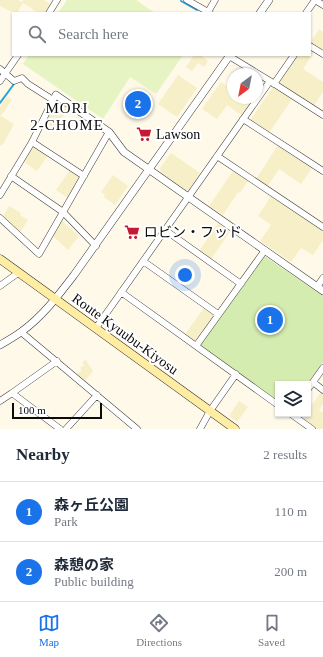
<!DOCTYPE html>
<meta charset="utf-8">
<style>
body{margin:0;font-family:"Times New Roman","Noto Sans JP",serif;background:#f2f2f3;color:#1f2937}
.controls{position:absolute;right:12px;bottom:12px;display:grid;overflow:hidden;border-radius:0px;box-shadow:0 1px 3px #0004}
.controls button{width:36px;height:36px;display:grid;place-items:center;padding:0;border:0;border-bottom:1px solid #e0e1e3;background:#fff;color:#1f2937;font:20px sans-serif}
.compass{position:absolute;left:227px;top:68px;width:36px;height:36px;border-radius:50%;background:#fff;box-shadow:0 1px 3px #0004;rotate:212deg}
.scale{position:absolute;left:12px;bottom:10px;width:90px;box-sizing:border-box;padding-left:4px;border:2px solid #0b0b0b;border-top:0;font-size:11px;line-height:14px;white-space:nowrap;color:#0b0b0b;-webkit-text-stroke:3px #fff;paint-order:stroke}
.you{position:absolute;left:185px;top:275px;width:14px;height:14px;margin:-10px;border:3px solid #fff;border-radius:50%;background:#1a73e8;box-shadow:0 0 0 6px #1a73e833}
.badge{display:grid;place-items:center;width:26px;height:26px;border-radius:50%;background:#1a73e8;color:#fff;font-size:13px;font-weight:700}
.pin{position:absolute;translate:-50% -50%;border:2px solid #fff;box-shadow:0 1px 4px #0006}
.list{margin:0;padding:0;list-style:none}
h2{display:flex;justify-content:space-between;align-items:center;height:52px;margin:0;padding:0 16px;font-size:17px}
h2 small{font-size:13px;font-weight:400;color:#747a83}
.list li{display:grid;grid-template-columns:26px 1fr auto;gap:12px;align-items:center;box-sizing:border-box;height:60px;padding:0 16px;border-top:1px solid #e0e1e3}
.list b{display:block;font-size:15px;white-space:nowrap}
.list p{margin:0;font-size:13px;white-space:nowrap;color:#747a83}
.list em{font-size:13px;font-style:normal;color:#747a83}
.icon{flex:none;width:22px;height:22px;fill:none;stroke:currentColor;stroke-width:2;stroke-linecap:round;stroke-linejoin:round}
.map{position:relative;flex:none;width:323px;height:429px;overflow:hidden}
.search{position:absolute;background:#fff;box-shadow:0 1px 3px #0004;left:12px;right:12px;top:12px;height:44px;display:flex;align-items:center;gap:10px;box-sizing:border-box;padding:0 14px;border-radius:0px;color:#747a83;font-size:15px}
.sheet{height:172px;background:#fff}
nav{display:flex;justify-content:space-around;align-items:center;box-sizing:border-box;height:56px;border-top:1px solid #e0e1e3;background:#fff;font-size:11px;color:#747a83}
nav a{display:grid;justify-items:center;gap:2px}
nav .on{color:#1a73e8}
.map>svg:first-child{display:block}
.farmland{fill:#f7efc7}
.green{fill:#d5ecb0}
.pitch{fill:#e6f3c3}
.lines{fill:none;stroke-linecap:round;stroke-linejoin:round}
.stream{stroke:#2aa3d8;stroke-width:2}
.minor-casing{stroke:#3e3e3e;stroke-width:7}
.tertiary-casing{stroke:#3e3e3e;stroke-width:8}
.secondary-casing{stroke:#2d2d2d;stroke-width:9}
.minor{stroke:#fff;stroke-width:6}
.tertiary{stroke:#fff;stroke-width:7}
.secondary{stroke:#ffeda4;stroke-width:8}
.labels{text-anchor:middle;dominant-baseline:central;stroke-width:4;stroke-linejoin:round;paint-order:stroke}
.poi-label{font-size:14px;fill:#0b0b0b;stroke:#fff;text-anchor:start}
.street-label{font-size:14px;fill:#0b0b0b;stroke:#fff}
.neighbourhood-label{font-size:15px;letter-spacing:1px;fill:#0b0b0b;stroke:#fff}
</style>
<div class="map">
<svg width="323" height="429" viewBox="0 0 323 429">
<rect width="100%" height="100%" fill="#fff9e9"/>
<!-- farmland -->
<path class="farmland" d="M0,0H18L22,2L23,0H44L50,4L51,6L47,13H38L23,3L17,13H14L0,6Z
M319,29L323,32V52L310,43Z
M310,50L314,52L303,69L323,82V91L314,106L277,83L296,55H310Z
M194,55H200L208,61L204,67L198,63L192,71L186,67Z
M178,75L197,88L177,117L158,104Z
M221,82L233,90V98H245L251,101L241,115L227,105L217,119L202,109Z
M273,87L292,99L269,133L250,120Z
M7,97L12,100L1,116L14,124L3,144L0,146V107Z
M56,100H58L68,107L57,129L45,123Z
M278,145L312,168L301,184L279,169L267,187L256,179Z
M35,146L48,155L37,171L24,162L32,147Z
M171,153L200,173L189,190H186L161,173L160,168Z
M70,170L79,176L80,178L68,198L56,190Z
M233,171L248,181L240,193L238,192L223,215L209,206Z
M113,175L128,186L115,205L104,197L105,195L101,192Z
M271,196L323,231V240L313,255L301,248L291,262L260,241L271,225L258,216Z
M9,206L21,213L20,215L28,220L19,234L2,218Z
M62,221L79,236L68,250L53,236Z
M218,223L230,232L211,259L199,251Z
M204,308L213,314V317L197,340L194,341L185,334Z
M86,360L93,371L85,381L77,374L82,370L80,368L84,365L82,362Z
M321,392L323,393V404L319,410L323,413V429H316L296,414H308V403L312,405Z
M239,401L248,407L237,422L229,416Z"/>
<!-- green -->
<path class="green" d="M263,257H266L323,296V362L307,384H278V401L201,346V343Z"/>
<!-- pitch -->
<path class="pitch" d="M67,0H136L155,13H58Z
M29,55H183L156,94L130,77L103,119L23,64Z"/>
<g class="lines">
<!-- stream -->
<path class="stream" d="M181,1L197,10
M0,103L14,84"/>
<!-- minor casing -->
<g class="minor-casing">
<path id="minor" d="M187,0L210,13
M315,0L323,5
M208,12L215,0
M49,13L57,0
M306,13L315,0
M310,46L323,54
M229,56L270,81L323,115
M0,69L14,81L22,78L28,84L53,100
M0,81L18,55
M274,84L294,55
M243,119L323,171
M32,142L84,176
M217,156L323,227
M11,176L63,212L96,246
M0,195L32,142L53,100L56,95
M0,218L39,254L109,132
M165,230L241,284
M143,261L218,314
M0,286L18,273
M317,287L323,278
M121,292L278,405
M96,328L270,81
M21,332L137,429
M196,346L265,250
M313,382L323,390
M308,389L323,368
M12,393L60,429
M0,401L12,393L57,361
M291,414L312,429
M66,429L97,395
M200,429L210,411L236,374"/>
</g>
<!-- tertiary casing -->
<g class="tertiary-casing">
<path id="tertiary" d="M260,13L269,0
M56,95L109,132L124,152L323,291
M0,345C7,341 14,337 21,332C42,317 58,296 74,275L230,55"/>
</g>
<!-- secondary casing -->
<g class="secondary-casing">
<path id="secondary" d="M0,259L235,429"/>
</g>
<!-- minor -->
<use href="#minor" class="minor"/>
<!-- tertiary -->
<use href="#tertiary" class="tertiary"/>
<!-- secondary -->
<use href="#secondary" class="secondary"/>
</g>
<!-- icons -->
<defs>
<g id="supermarket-bare" transform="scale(1.2)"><path d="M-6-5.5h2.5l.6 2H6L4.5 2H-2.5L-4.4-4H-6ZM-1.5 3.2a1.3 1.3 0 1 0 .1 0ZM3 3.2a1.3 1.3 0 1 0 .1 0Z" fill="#c51931" stroke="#fff" stroke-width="2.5" paint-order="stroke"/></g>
</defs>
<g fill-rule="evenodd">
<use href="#supermarket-bare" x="144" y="134"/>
<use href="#supermarket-bare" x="132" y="232"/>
</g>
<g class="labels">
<!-- poi labels -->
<g class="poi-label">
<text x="156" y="134">Lawson</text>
<text x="144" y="232">ロビン・フッド</text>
</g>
<!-- street labels -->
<g class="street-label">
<text transform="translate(125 334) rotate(36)">Route Kyuubu-Kiyosu</text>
</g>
<!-- neighbourhood labels -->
<g class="neighbourhood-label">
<text x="67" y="108">MORI<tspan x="67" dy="17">2-CHOME</tspan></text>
</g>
</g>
</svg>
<div class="controls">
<button><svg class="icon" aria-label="layers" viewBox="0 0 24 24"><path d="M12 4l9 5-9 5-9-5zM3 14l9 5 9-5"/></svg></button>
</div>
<svg class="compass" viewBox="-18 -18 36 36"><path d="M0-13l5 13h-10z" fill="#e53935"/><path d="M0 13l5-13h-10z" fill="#747a83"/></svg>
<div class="scale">100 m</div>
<div class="you"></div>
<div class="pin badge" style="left:270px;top:320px">1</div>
<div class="pin badge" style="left:138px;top:104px">2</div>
<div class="search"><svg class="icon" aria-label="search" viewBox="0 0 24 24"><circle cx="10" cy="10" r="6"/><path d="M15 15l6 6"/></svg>Search here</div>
</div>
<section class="sheet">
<h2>Nearby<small>2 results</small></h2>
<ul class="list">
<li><span class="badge">1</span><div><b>森ヶ丘公園</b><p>Park</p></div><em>110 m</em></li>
<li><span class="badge">2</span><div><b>森憩の家</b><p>Public building</p></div><em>200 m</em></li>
</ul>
</section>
<nav>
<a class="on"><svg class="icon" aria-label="map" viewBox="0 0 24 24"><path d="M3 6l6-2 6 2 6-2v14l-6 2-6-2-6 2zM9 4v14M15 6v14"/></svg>Map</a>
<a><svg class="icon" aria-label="directions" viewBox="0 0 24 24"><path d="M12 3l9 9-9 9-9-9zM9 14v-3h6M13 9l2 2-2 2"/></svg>Directions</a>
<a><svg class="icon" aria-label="saved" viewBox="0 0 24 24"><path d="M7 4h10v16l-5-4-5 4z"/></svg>Saved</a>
</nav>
